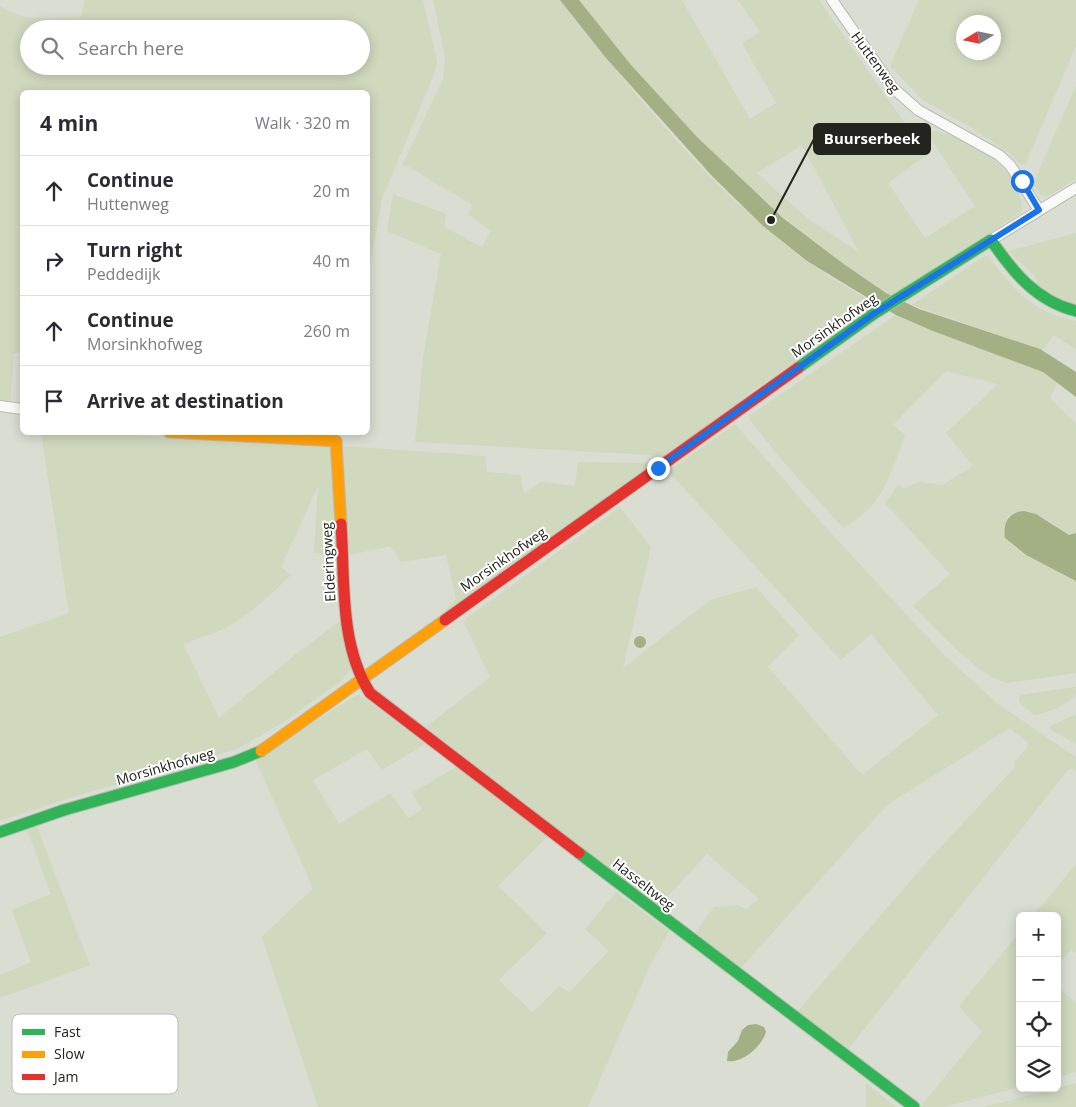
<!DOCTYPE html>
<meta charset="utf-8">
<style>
body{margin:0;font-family:"Open Sans",sans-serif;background:#f2f2f3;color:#2b2b33}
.controls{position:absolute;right:15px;bottom:15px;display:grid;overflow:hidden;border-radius:8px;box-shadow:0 2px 12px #0003}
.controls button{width:45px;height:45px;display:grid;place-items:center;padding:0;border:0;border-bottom:1px solid #e1e1e2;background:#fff;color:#2b2b33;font:25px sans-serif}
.compass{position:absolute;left:956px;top:15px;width:45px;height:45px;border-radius:50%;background:#fff;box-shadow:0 2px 12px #0003;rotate:260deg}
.stop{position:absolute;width:15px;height:15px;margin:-11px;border:4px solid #1a73e8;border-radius:50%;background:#fff}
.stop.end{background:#1a73e8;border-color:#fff;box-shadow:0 1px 5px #0008}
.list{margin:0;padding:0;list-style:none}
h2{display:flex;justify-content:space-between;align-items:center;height:65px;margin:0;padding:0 20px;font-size:21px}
h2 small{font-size:16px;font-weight:400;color:#7c7c81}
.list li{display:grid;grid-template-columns:32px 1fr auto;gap:15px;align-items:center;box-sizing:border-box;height:70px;padding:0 20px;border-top:1px solid #e1e1e2}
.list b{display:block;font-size:19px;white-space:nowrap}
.list p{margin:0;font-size:16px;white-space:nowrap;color:#7c7c81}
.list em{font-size:16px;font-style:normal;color:#7c7c81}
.icon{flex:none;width:28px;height:28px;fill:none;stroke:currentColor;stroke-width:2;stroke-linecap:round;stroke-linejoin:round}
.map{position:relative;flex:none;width:1076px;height:1107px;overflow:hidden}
.search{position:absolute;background:#fff;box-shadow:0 2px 12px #0003;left:20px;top:20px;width:350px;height:55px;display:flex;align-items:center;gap:12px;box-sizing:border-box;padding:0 18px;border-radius:28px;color:#7c7c81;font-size:19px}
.panel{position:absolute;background:#fff;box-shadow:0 2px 12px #0003;left:20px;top:90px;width:350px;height:345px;border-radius:8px}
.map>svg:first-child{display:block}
.green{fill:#d0d8be;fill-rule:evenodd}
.water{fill:#a2b084}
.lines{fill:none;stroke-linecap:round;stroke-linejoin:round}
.street-casing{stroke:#b9bbb3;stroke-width:12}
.fast-casing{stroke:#b9bbb3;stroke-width:13}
.slow-casing{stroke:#b9bbb3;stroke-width:13}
.jam-casing{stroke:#b9bbb3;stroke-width:13}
.street{stroke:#f9faf8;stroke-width:10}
.fast{stroke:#30b455;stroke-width:11}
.slow{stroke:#ff9f0a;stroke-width:11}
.jam{stroke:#e5322d;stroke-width:11}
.route{stroke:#1a73e8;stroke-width:6}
.labels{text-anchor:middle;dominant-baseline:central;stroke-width:4;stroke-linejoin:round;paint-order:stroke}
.street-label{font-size:14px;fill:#22241d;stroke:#fff}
.key{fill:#fff;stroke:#bdbdbb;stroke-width:1}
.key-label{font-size:14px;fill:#22241d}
.leader{fill:none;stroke:#22241d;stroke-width:2}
.callout-dot{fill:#22241d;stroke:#fff;stroke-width:2}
.callout{fill:#22241d;stroke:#22241d;stroke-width:2}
.callout-label{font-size:15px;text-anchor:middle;font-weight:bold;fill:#fff}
</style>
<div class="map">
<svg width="1076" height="1107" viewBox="0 0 1076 1107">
<rect width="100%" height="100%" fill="#daddd2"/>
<!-- green -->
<path class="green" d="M85,0H423L437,61L435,72L382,199L368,275V92H22V353H14L10,404L0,402V6C25,24 51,17 81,17ZM29,29H361V66H29Z
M433,0H560C631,90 715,195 808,262C831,278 855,292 879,306L752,391L736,406L666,456L415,442L423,358L441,254L387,231L393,194L446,214L444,227L482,247L491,231L468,214L472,205L409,167L402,166L443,79L445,57Z
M579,0H682L750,119L776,103L742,43L760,32L738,0H819L927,155L888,183L925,238L975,206L929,136V133L935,131C972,139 1022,169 1022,212L895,296C867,286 842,263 819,245C730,176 646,92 579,0ZM802,145L859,252L807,218L757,173Z
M919,0H1076V46L1026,163L1021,165L1009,153L972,128L923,100L890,66ZM994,22V52H964V22Z
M1076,86V179L1048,196L1041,195L1033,184Z
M1076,233V307L1057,300L1037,286L1035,276L1008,251Z
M988,256C1015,290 1030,312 1076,321V350L1054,335L1042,350L912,305L983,257Z
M896,315L933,331L1043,372L1058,381L1050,398L1076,424V533L1069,535C1052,524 1026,500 1007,517L1010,544L1025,555L1076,581V673L1007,683C978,677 935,627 913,606L950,574L885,503L898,485L904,488L920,482L942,485L973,466L946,433L998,384L946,371L893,425L905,435C890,475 884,505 843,528L781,459L750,420L749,416Z
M735,424L829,531L943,654L998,704L1076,757V772L1072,769L1067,771L847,1051L797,1012L925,864L1015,767L1014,762L1029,746L1028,743L1010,728L888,804L740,969L694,934L714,907L737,905L746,909L759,899L707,854L658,907L426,727L490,677L463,621L620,507L651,547L623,668L710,600L756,587L799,635L768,667L862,775L938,715L871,634L841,660L670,473L669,471Z
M41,433C136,433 231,441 326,445L331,448L337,556L314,553L318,486L281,567L291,575C269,596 245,620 217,632C206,636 194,640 183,644L219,718L296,654L344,618L352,668L342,680L284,722L237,749L66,799L0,821V637L69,613Z
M343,446L485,456L487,472L520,475L524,494L541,482L575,486L578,462L643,463L653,467L434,622L456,599L446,555L400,562L394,549L388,547L349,555Z
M1076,687V695C1064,707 1050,712 1034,715L1019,702V695Z
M357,695H360L425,744L382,770L367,749L313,780L339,824L390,793L408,818L422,809L412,793L456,767L547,837L498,886L547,933L499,980L532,1012L560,986L569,992L609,951L585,929L616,892L669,931L648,970L588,1107H318L262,937L313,888L255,759Z
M1076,714V744L1051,730L1049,727Z
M37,827L90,965L0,998V975L31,962L12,910L51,894L27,830Z
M1076,864V953L1071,950L1057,966V916H1033Z
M1020,932V1087L944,1107H920L982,1032L959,1006Z
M1057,987L1076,1003V1072L1057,1077Z
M866,1083L896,1107H866Z
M1076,1083V1107H984Z"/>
<!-- water -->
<path class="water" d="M560,0H579L631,65L698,138L783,218L845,265L886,293L919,309L1040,349L1076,372V397L1043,372L933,331L896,315L807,261L763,226L712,176L606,58Z
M1024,511L1036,514L1069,535L1076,533V581L1026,555L1005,538C1003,523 1008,512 1024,511Z
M634 642a6 6 0 1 1 12 0a6 6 0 1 1-12 0Z
M756,1024L764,1027L766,1032C762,1046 742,1064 727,1061L728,1052L738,1041L742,1030L748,1025Z"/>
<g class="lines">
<!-- street casing -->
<g class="street-casing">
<path id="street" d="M832,0L893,88L918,110L999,155L1010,165L1039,210
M991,240L1076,188
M0,406L22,409"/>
</g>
<!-- fast casing -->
<g class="fast-casing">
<path id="fast" d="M798,368L875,313L991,240C1013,272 1036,301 1076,311
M0,832L64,810L234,762L261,751
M579,853L914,1107"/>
</g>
<!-- slow casing -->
<g class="slow-casing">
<path id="slow" d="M169,432L336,441L341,524
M261,751L445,620"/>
</g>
<!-- jam casing -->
<g class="jam-casing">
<path id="jam" d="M341,524C345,579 339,644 370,693L579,853
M445,620L798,368"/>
</g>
<!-- street -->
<use href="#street" class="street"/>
<!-- fast -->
<use href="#fast" class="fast"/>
<!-- slow -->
<use href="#slow" class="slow"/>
<!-- jam -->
<use href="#jam" class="jam"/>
</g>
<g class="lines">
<!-- route -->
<path class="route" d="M658,468L875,313L1039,210L1022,181"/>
</g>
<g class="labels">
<!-- street labels -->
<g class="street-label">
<text transform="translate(876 62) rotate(54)">Huttenweg</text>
<text transform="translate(834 325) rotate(-35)">Morsinkhofweg</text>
<text transform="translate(503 559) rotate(-35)">Morsinkhofweg</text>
<text transform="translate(328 562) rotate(-93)">Elderingweg</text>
<text transform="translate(165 766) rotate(-16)">Morsinkhofweg</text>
<text transform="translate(644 884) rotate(38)">Hasseltweg</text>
</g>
</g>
<!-- legend -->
<rect x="12" y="1014" width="166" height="80" rx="8" class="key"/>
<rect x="22" y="1029" width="23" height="6" fill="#30b455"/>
<rect x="22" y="1051" width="23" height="7" fill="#ff9f0a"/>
<rect x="22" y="1074" width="23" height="6" fill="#e5322d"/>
<g class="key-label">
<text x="54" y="1037">Fast</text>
<text x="54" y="1059">Slow</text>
<text x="54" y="1082">Jam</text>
</g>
<!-- callouts -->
<path class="leader" d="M771 220L814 139"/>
<circle class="callout-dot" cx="771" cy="220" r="5"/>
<rect class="callout" x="814" y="124" width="116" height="30" rx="5"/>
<g class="callout-label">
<text x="872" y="144">Buurserbeek</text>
</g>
</svg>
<div class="controls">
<button>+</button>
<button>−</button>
<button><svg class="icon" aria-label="locate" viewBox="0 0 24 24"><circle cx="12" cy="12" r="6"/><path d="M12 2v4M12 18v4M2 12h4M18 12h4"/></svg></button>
<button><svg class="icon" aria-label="layers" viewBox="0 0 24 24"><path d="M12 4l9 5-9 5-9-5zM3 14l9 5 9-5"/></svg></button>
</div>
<svg class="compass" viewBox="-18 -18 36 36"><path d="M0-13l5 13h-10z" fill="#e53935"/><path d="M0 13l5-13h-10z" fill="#7c7c81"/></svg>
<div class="stop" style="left:1022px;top:181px"></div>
<div class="stop end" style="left:658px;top:468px"></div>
<div class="search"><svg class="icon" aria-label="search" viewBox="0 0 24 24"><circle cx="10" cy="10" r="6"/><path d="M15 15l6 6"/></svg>Search here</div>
<section class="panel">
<h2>4 min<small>Walk · 320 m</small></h2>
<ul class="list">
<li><svg class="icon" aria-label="ahead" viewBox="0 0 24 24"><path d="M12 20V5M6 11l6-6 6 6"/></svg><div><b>Continue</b><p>Huttenweg</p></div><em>20 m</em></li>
<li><svg class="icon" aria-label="right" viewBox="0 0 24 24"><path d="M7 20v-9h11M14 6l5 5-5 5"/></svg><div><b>Turn right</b><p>Peddedijk</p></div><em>40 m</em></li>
<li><svg class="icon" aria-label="ahead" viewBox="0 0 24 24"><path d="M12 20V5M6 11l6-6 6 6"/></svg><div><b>Continue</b><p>Morsinkhofweg</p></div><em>260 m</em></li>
<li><svg class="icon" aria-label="arrive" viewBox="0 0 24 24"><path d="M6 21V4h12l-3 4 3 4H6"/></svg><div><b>Arrive at destination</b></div></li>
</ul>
</section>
</div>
